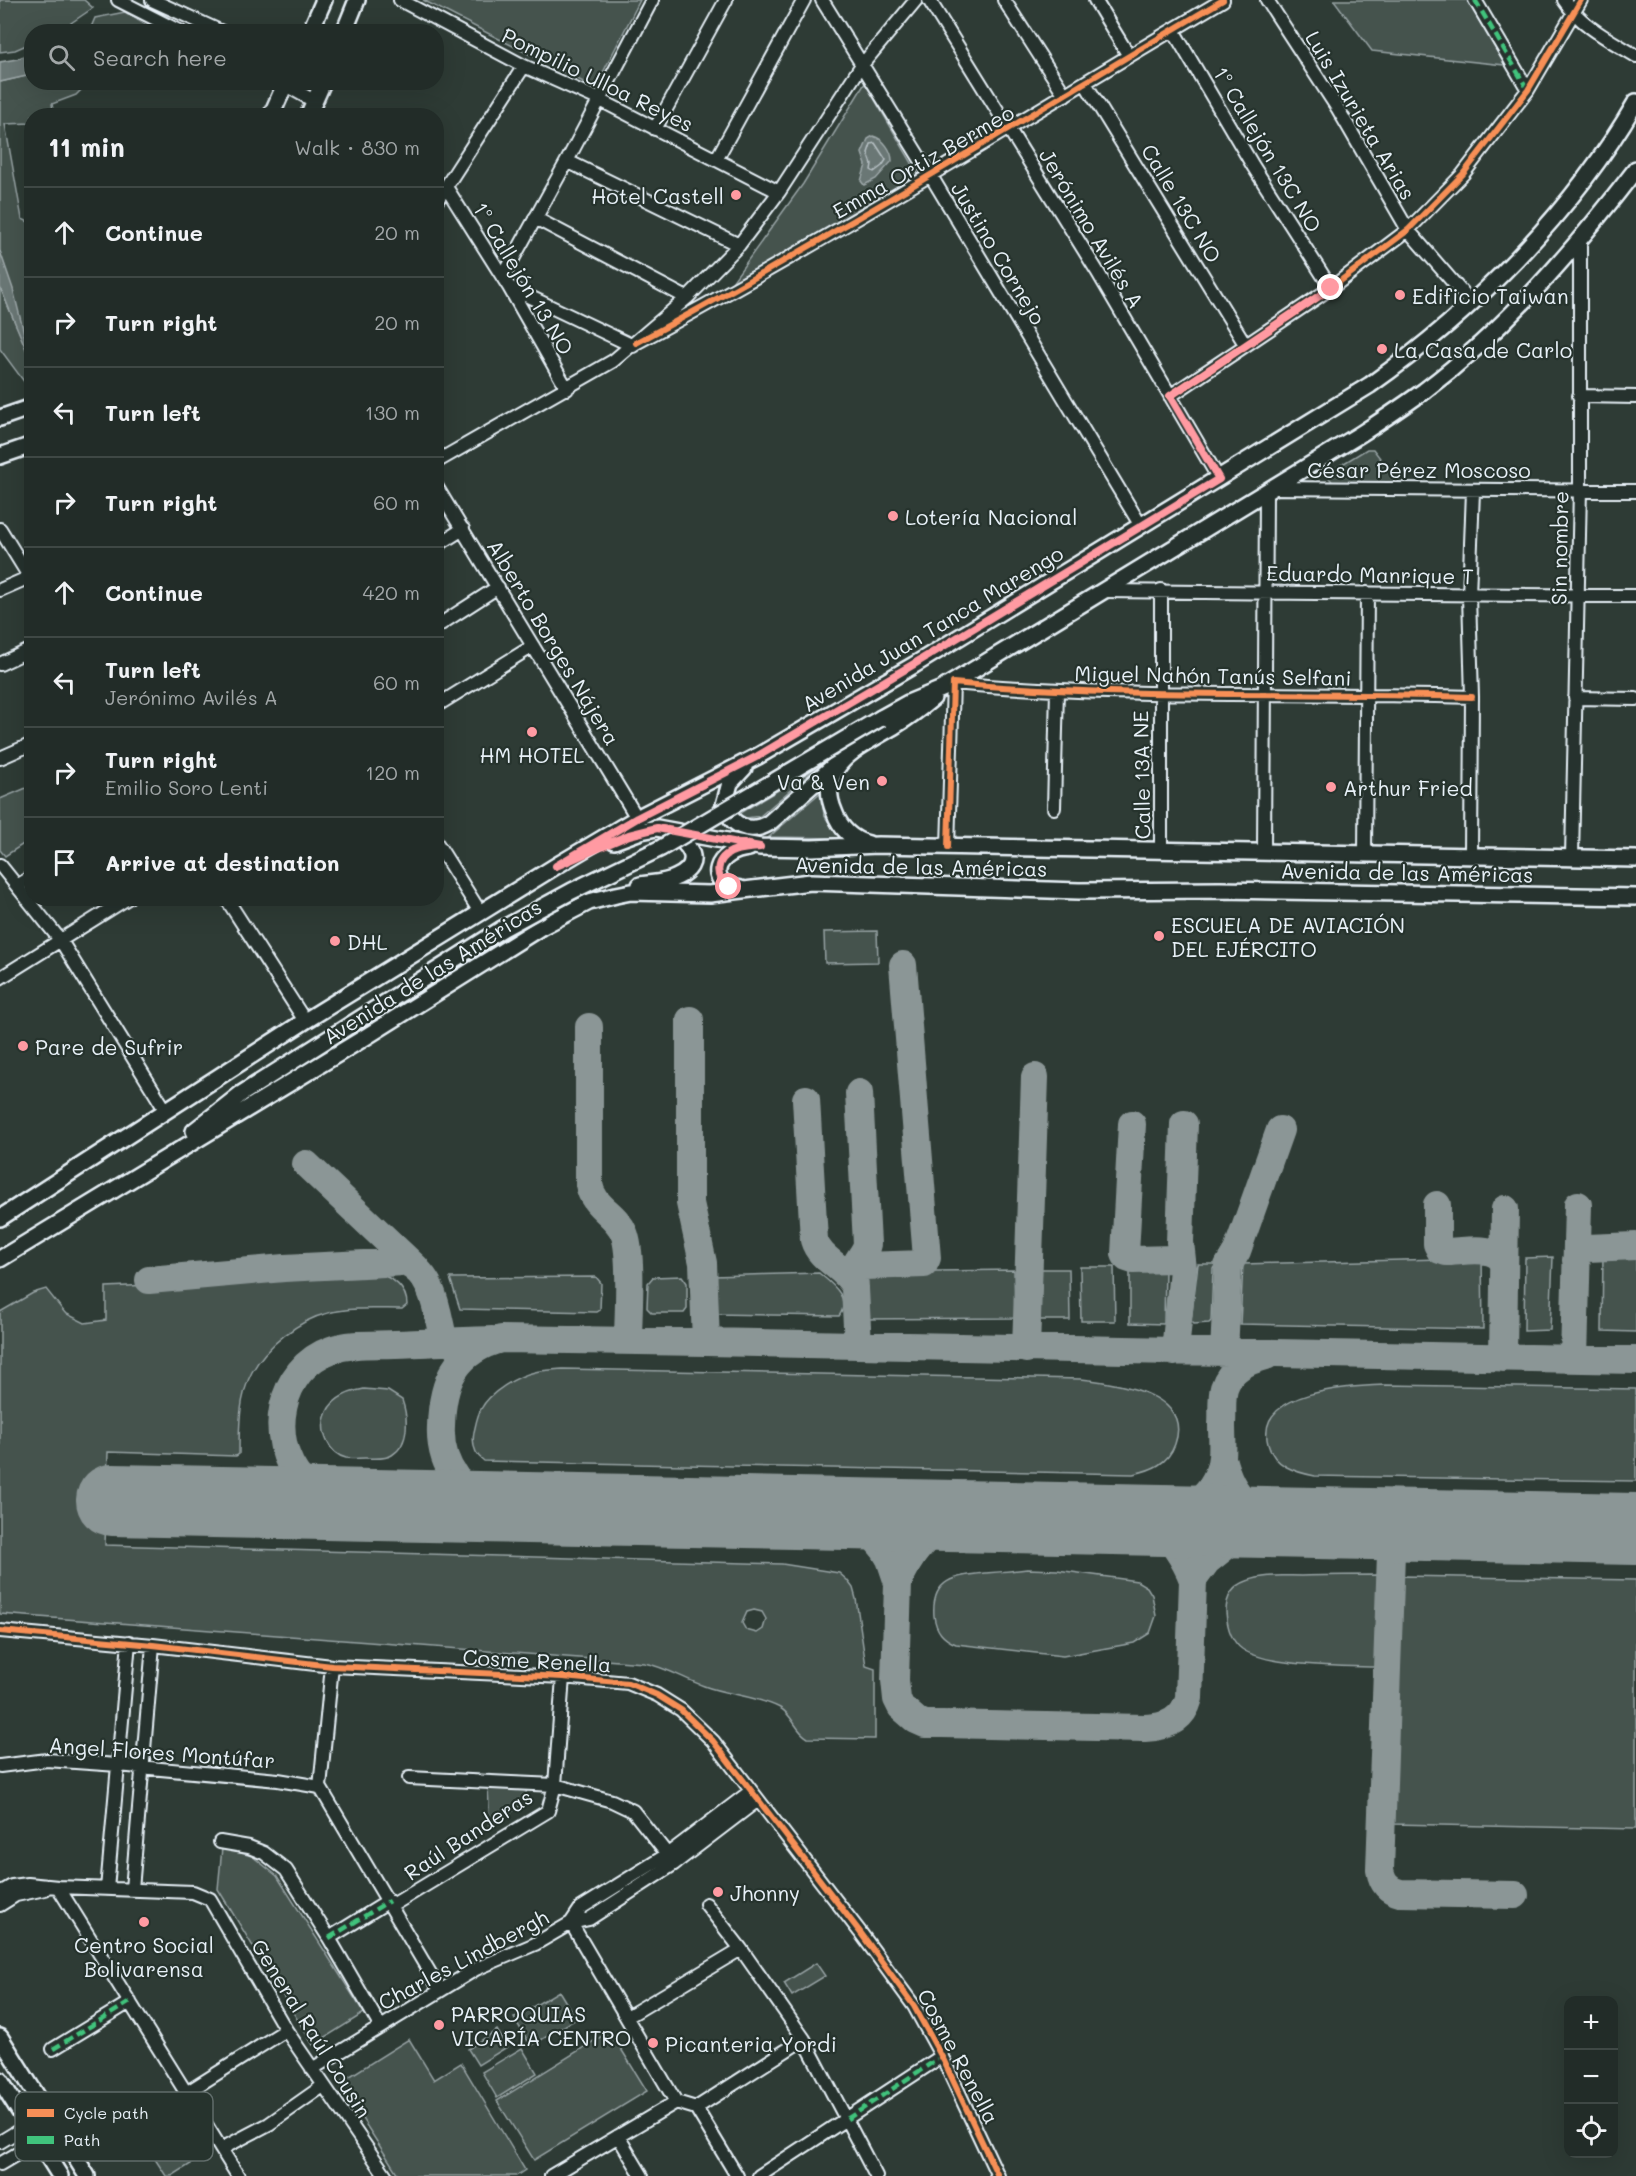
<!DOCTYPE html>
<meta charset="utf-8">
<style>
body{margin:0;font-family:Mali,sans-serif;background:#2a3430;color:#f1f3f6}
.controls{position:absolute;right:18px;bottom:18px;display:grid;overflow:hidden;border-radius:12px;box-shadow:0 6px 24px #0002}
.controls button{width:54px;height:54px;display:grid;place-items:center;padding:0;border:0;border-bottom:2px solid #3f4845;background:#222c28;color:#f1f3f6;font:30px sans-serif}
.stop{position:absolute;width:18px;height:18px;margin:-14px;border:4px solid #ff9aa2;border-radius:50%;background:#fff}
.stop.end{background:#ff9aa2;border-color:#fff;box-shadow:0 2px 6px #0008}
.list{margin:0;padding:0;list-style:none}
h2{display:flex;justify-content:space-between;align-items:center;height:78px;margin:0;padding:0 24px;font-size:26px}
h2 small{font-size:20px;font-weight:400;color:#a2a7a8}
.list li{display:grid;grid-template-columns:39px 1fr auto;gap:18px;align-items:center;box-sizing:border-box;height:90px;padding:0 24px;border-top:2px solid #3f4845}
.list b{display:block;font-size:22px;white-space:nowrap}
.list p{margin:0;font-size:20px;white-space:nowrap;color:#a2a7a8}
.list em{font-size:20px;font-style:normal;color:#a2a7a8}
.icon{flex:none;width:33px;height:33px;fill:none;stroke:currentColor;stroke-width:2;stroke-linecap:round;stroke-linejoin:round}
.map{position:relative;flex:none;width:1636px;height:2176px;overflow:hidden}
.search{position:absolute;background:#222c28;box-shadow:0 6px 24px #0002;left:24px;top:24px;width:420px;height:66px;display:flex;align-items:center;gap:15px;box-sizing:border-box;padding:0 21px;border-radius:24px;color:#a2a7a8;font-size:22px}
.panel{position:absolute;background:#222c28;box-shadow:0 6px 24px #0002;left:24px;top:108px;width:420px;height:798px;border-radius:24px}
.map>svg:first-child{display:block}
.green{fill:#45524e;stroke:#96a2a3;stroke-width:1.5;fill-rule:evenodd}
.water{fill:#6b7775;stroke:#9da8a9;stroke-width:1.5}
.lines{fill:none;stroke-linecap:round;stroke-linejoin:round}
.shore{stroke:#b6c0c4;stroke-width:1.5}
.taxiway{stroke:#8b9696;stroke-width:28}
.runway{stroke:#8b9696;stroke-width:72}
.minor-casing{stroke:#e8f1f8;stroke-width:16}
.major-casing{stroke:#e8f1f8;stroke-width:20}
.minor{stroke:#26332d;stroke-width:12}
.major{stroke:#26332d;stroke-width:15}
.major-bridge-casing{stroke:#e8f1f8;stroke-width:20;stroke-linecap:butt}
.major-bridge{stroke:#26332d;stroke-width:15}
.quiet{stroke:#40c37c;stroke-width:4.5;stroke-dasharray:9 4.5;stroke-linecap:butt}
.cycleway-casing{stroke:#26332d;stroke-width:10}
.cycleway{stroke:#f78f57;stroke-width:6}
.route{stroke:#ff9aa2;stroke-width:8}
.poi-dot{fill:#ff9aa2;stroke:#26332d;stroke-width:2}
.labels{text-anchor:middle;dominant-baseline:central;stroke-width:4.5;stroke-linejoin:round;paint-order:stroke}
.street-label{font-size:21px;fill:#e8f1f8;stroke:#26332d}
.poi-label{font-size:21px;fill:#e8f1f8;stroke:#26332d;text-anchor:start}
.key{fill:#26332d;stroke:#606c6a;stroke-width:1.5}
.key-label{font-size:16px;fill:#e8f1f8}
</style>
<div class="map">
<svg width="1636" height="2176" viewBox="0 0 1636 2176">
<rect width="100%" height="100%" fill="#2e3b35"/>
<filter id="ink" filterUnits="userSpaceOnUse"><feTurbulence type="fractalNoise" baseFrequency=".0167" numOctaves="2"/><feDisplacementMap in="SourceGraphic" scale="12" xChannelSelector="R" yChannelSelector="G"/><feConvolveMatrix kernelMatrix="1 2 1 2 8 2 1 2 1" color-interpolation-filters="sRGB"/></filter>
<g filter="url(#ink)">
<!-- green -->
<path class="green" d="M0,0H84L93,8L59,31L32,32L31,43L15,50L0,52Z
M423,0H640L595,88Z
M1334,0H1467L1505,65L1372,51Z
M125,12L146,25L139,31L89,32L95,18Z
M31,75L32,82L88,83L76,95L52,104L54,115L32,116L31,123L5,124L22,219L31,223V391L0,349V287L30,357L0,254V82Z
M865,83L919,175L722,296L803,184Z
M1367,449H1373L1400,484L1335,485L1326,474Z
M816,768L760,816L746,818L738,814Z
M31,786V839L5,856L0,850V799Z
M821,792L824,815L839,838L769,837Z
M877,931L878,962L825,963L824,932Z
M1603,1254H1636V1332L1602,1331Z
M1553,1257L1550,1330L1524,1331L1525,1258Z
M1482,1258L1483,1329L1240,1324L1243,1264Z
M1198,1264H1216L1213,1269L1211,1321L1209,1323L1194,1324L1191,1321Z
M1080,1267H1114L1115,1321H1081Z
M1130,1267L1165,1268L1164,1324L1130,1323Z
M1038,1269H1069L1070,1320H1038Z
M1014,1270L1015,1318L860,1319V1272Z
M819,1273C832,1284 852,1298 839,1316L716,1314L714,1276Z
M377,1275C393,1276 407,1289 407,1305L402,1309C378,1309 351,1307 328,1313C299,1320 266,1346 252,1372C239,1396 239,1428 239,1454L236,1456L108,1452L105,1545L782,1564L839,1573L847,1580L853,1588L856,1599L866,1666L875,1669V1739L808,1738C795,1731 793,1715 780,1708C757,1696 728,1695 704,1686C684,1679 666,1667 644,1663L0,1614V1312L33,1293L46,1289L65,1313L85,1323L106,1320V1287ZM754,1610L762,1612L766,1619L763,1629L757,1633L746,1630L742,1623L747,1612Z
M682,1276L687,1283V1309L684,1313H652L647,1308L648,1283L653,1277Z
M596,1277L601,1283L600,1310L597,1312L460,1309L450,1278Z
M563,1369L1081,1379C1116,1383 1193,1393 1175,1444C1168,1464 1152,1470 1133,1474L484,1461C474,1454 472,1443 474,1432C476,1424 477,1416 481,1409C490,1392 517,1376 535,1372C544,1370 554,1370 563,1369Z
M1385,1385L1636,1389V1481L1315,1476C1295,1472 1274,1466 1268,1444C1254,1390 1352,1386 1385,1385Z
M364,1389L388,1391L402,1400C408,1417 410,1444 392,1455C384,1460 373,1458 365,1458C359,1458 352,1459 346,1458C329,1454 320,1432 325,1417C330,1399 347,1392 364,1389Z
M1027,1569L1057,1570L1137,1581L1147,1587L1152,1595L1156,1616L1150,1633L1134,1643L1063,1656L956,1644C943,1639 936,1631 934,1616C931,1578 956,1576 986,1573C999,1572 1013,1571 1027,1569Z
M1379,1575L1376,1667C1343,1666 1268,1667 1242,1649C1231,1641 1227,1625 1226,1612C1226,1597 1233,1586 1247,1581C1264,1574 1284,1576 1301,1576C1327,1575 1353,1575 1379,1575Z
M1401,1576L1636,1580V1829L1393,1824Z
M488,1788H527L524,1804L490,1825Z
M222,1848L252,1856L277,1876L364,2013L313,2045L218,1889Z
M816,1963L825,1976L792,1996L784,1983Z
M559,1991L576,2019L531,2046L514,2018Z
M497,2030L507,2047L478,2065L468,2049Z
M610,2031L647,2091L534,2160L497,2101Z
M409,2039L434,2080L461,2063L525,2170L516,2176H399L339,2083Z
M522,2048L537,2073L497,2098L482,2072Z
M181,2110L208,2153L172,2176H166L140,2136Z"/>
<!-- water -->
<path class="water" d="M31,53V75L0,82V62L17,59Z
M873,136C884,139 892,151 892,161L876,179L864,185L861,181L866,165L862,153L868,139Z
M0,251L13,289L31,361L0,287Z"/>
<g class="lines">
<!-- shore -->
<path class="shore" d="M875,143L886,160L882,166L874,172L871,170L872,164L868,153L871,144Z"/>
<!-- taxiway -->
<path class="taxiway" d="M690,1020V1203L703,1263L706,1342
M589,1027V1184C593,1208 615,1212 624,1233C633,1254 628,1316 628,1341
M806,1099L814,1240C820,1261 846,1267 855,1287
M1132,1124L1125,1254L1127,1258L1133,1260L1174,1259L1179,1261L1183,1267
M306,1164L416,1268
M1437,1205V1244L1440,1250L1446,1252C1463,1252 1499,1243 1504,1265
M1576,1260L1579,1253L1587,1248L1636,1246
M854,1274L864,1266L924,1264L927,1258L903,965
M149,1280L284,1268L404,1262C435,1274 437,1314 444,1342
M858,1345L854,1270C856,1260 865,1254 867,1244L859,1093
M1026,1349L1035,1077
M1175,1352L1183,1269L1180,1242L1184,1124
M1224,1353L1228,1266L1237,1251L1280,1130
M1503,1358L1505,1209
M1574,1359L1578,1205
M1222,1458C1232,1498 1251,1514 1291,1523
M350,1505C333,1500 313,1494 301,1480C266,1440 279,1368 331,1350C351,1343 374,1345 395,1344C427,1343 459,1341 492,1340
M517,1508C493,1504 472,1497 456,1478C444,1462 440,1445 441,1426C442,1382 455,1351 501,1339L706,1342L1636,1360
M855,1514L884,1549L890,1559L898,1583L895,1680L897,1699L901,1707L916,1720L925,1724H942L1145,1728C1167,1727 1183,1720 1189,1698L1193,1580L1207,1561L1256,1522
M1152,1520C1186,1514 1218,1495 1222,1457C1223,1447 1222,1436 1222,1425C1223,1413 1221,1399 1224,1388C1230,1369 1247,1361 1266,1356
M1152,1520C1171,1538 1184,1556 1193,1580
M1392,1525L1380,1870C1382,1882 1387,1890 1400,1893L1515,1895
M898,1583C911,1551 927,1536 953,1516"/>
<!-- runway -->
<path class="runway" d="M112,1500L1636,1529"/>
<!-- minor casing -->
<g class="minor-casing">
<path id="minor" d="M118,0L181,32
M152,0L222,32
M400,0L524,66L600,100L779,192
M822,0L931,176L1141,526
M929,0L1097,271L1219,479
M1004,0L1065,95
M1095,0L1129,56
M1267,0L1338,109L1408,230L1471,303
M1475,0L1528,90
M1564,0C1581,26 1610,40 1636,56
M1173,30L1253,166L1331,288
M280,82L314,101
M1085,83L1245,344
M655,129L726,0
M716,160L804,0
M567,161L739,245
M446,187L509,287L567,389
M436,202L524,66
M535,218L687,298
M503,277L567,161L652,0
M509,287L633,346
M636,343C836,236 1028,115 1223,0
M1170,396L1331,288L1408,230L1463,174L1528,90L1581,0
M1579,396L1636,397
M436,462L613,361L687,298L739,245L779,192L861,66L916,0
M436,486L637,818
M1273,488L1636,491
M0,529L32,581
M436,546L463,529
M0,590L32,576
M1161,590V851
M1104,591L1636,596
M436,627L498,587
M0,664L32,649
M1575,698L1636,699
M436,706L533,646
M0,758L32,744
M1054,808L1057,690
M436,842L480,912
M948,847L953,683C1126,699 1299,691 1472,697
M1264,852L1266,492
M1365,854L1367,593
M1471,855L1472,697L1469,596L1473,491
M1572,857L1580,489V240
M0,865L61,941L166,1111
M17,886L32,877
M226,898L305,1021
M0,978L128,898
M0,1631L153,1645L332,1666L563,1677L628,1683L657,1695L681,1710L713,1741L860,1932L914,2006L944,2061L998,2176
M332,1666L320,1787L440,1990
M0,1766L47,1760L118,1765L278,1780L320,1787
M409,1778L555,1785L612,1801L633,1811L671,1859
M751,1791L668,1854L581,1908L571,1923L589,1919L674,1864L758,1800
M220,1842L249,1847L264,1853L286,1870L329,1938L380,2026
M58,1887L238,2176
M107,1889L129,1642
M132,1889L153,1645
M0,1893L12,1886L28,1884L58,1887L193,1892L210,1899L286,2030L386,2176
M706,1904L741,1949L804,2039L876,2176
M0,1905L16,1895L45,1889
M391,1906L548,1811L555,1785L563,1677
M329,1938L389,1901
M627,2017L741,1949
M53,2049L130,2002
M312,2069L476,1969L535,1944L571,1923L676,2102
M186,2093L286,2030
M696,2108L737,2176
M618,2136L642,2176
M0,2142L28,2125
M221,2149L269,2124L323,2086
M0,2164L39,2141
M551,2176L676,2102L696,2108L804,2039
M759,2176L942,2056"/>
</g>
<!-- major casing -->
<g class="major-casing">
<path id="major" d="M310,32L324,0
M344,32L357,0
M271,116L286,82
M308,116L323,82
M0,418L32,407
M0,456L32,445
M881,718L908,703L942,689L1359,435C1381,421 1403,406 1424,391C1506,329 1574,250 1636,169
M744,768L730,783L724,805C731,825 748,835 769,823L836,764
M614,841L641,831L657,828L760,847L812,848L878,845L1636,859
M869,844C852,840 840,828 834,811C814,764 864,745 896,725C909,717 921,708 933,698
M640,885C652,883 666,883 677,877C704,864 691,843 670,834
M741,889C703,884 716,851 749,848
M194,1131L241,1094L502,929
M0,1218L305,1021L556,866L637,818L758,756L914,665L1370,385C1473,312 1572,213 1636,102
M0,1259L364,1038L541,927L589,902L616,895L631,892L710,894L811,882L1079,891L1220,890L1636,897
M0,2037L87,2176
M0,2080L60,2176"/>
</g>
<!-- minor -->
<use href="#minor" class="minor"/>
<!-- major -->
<use href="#major" class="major"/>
<!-- major-bridge casing -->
<g class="major-bridge-casing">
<path id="major-bridge" d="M502,929L572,891L661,848L881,718"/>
</g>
<!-- major-bridge -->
<use href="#major-bridge" class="major-bridge"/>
<!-- quiet -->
<path class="quiet" d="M1475,0L1528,90
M329,1938L389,1901
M53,2049L130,2002
M847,2119L942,2056"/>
<!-- cycleway casing -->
<g class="cycleway-casing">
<path id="cycleway" d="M636,343C836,236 1028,115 1223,0
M1170,396L1331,288L1408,230L1463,174L1528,90L1581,0
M948,847L953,683C1126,699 1299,691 1472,697
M0,1631L153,1645L332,1666L563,1677L628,1683L657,1695L681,1710L713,1741L860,1932L914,2006L944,2061L998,2176"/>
</g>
<!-- cycleway -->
<use href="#cycleway" class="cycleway"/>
</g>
</g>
<g class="lines" filter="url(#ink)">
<!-- route -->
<path class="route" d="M729,887C714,878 715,860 731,852C740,848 751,848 760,847L657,828L629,835L556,866L637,818L758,756L914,664L1219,479L1170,396L1331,288"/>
</g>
<!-- markers -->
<g class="poi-dot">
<circle cx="736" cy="195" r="6"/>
<circle cx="1400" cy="295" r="6"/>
<circle cx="1382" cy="349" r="6"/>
<circle cx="893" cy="516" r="6"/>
<circle cx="532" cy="732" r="6"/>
<circle cx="882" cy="781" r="6"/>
<circle cx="1331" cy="787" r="6"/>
<circle cx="1159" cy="936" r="6"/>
<circle cx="335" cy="941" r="6"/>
<circle cx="23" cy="1046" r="6"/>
<circle cx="718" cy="1892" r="6"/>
<circle cx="144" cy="1922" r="6"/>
<circle cx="439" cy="2025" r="6"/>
<circle cx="653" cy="2043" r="6"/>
</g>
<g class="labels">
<!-- street labels -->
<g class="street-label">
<text transform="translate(598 79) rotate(26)">Pompilio Ulloa Reyes</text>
<text transform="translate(1361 115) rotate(59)">Luis Izurieta Arias</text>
<text transform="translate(1268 149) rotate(59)">1º Callejón 13C NO</text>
<text transform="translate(923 161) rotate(-30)">Emma Ortiz Bermeo</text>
<text transform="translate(1182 203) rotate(59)">Calle 13C NO</text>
<text transform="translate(1092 228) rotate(59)">Jerónimo Avilés A</text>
<text transform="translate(999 253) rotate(59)">Justino Cornejo</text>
<text transform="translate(524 278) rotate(59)">1º Callejón 13 NO</text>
<text x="1419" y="469">César Pérez Moscoso</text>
<text transform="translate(1559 548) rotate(-89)">Sin nombre</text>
<text transform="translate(1370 574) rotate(1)">Eduardo Manrique T</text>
<text transform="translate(932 628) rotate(-31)">Avenida Juan Tanca Marengo</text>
<text transform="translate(554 642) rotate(59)">Alberto Borges Nájera</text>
<text transform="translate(1213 675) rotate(1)">Miguel Nahón Tanús Selfani</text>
<text transform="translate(1141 775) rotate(-91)">Calle 13A NE</text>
<text transform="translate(921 866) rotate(1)">Avenida de las Américas</text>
<text transform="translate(1407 872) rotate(1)">Avenida de las Américas</text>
<text transform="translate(432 971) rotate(-32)">Avenida de las Américas</text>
<text transform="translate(537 1660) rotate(3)">Cosme Renella</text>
<text transform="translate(162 1752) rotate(4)">Angel Flores Montúfar</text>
<text transform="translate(468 1834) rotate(-33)">Raúl Banderas</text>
<text transform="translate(463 1959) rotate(-28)">Charles Lindbergh</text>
<text transform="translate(312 2028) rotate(58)">General Raúl Cousin</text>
<text transform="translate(959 2056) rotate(62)">Cosme Renella</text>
</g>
<!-- poi labels -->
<g class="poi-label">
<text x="724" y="195" text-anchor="end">Hotel Castell</text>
<text x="1412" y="295">Edificio Taiwan</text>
<text x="1394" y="349">La Casa de Carlo</text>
<text x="905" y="516">Lotería Nacional</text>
<text x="532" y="754" text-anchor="middle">HM HOTEL</text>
<text x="870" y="781" text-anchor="end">Va &amp; Ven</text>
<text x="1343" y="787">Arthur Fried</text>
<text x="1171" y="924">ESCUELA DE AVIACIÓN<tspan x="1171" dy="24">DEL EJÉRCITO</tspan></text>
<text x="347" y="941">DHL</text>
<text x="35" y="1046">Pare de Sufrir</text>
<text x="730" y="1892">Jhonny</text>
<text x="144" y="1944" text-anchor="middle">Centro Social<tspan x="144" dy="24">Bolivarensa</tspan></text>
<text x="451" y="2013">PARROQUIAS<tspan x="451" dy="24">VICARÍA CENTRO</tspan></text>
<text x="665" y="2043">Picanteria Yordi</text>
</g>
</g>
<!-- legend -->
<rect x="15" y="2092" width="198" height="69" rx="9" class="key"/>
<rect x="27" y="2109" width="27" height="8" fill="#f78f57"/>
<rect x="27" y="2136" width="27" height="8" fill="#40c37c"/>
<g class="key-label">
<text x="64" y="2119">Cycle path</text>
<text x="64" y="2146">Path</text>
</g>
</svg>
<div class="controls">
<button>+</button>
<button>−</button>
<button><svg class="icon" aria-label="locate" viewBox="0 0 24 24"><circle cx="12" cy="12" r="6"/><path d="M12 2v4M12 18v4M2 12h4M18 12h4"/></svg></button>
</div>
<div class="stop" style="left:729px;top:887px"></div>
<div class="stop end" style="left:1331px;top:288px"></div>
<div class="search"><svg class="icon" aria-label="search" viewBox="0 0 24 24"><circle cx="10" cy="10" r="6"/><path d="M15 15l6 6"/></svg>Search here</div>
<section class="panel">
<h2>11 min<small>Walk · 830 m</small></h2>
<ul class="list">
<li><svg class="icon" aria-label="ahead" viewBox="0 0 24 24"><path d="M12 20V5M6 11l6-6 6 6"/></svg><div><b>Continue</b></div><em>20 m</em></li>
<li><svg class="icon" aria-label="right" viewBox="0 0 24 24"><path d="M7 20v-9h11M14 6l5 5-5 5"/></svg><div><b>Turn right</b></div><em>20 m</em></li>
<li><svg class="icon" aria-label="left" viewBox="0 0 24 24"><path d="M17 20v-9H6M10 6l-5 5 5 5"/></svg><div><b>Turn left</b></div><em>130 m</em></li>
<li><svg class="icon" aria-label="right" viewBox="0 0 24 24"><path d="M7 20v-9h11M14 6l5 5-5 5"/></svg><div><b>Turn right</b></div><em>60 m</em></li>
<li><svg class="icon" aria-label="ahead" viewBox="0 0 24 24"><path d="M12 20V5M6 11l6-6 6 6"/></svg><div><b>Continue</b></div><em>420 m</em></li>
<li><svg class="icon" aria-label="left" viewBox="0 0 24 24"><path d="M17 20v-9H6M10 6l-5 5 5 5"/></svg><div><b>Turn left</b><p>Jerónimo Avilés A</p></div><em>60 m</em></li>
<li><svg class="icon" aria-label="right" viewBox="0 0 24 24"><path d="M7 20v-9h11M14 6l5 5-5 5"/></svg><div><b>Turn right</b><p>Emilio Soro Lenti</p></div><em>120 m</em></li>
<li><svg class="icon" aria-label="arrive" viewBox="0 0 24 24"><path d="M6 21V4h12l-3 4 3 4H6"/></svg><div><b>Arrive at destination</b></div></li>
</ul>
</section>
</div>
